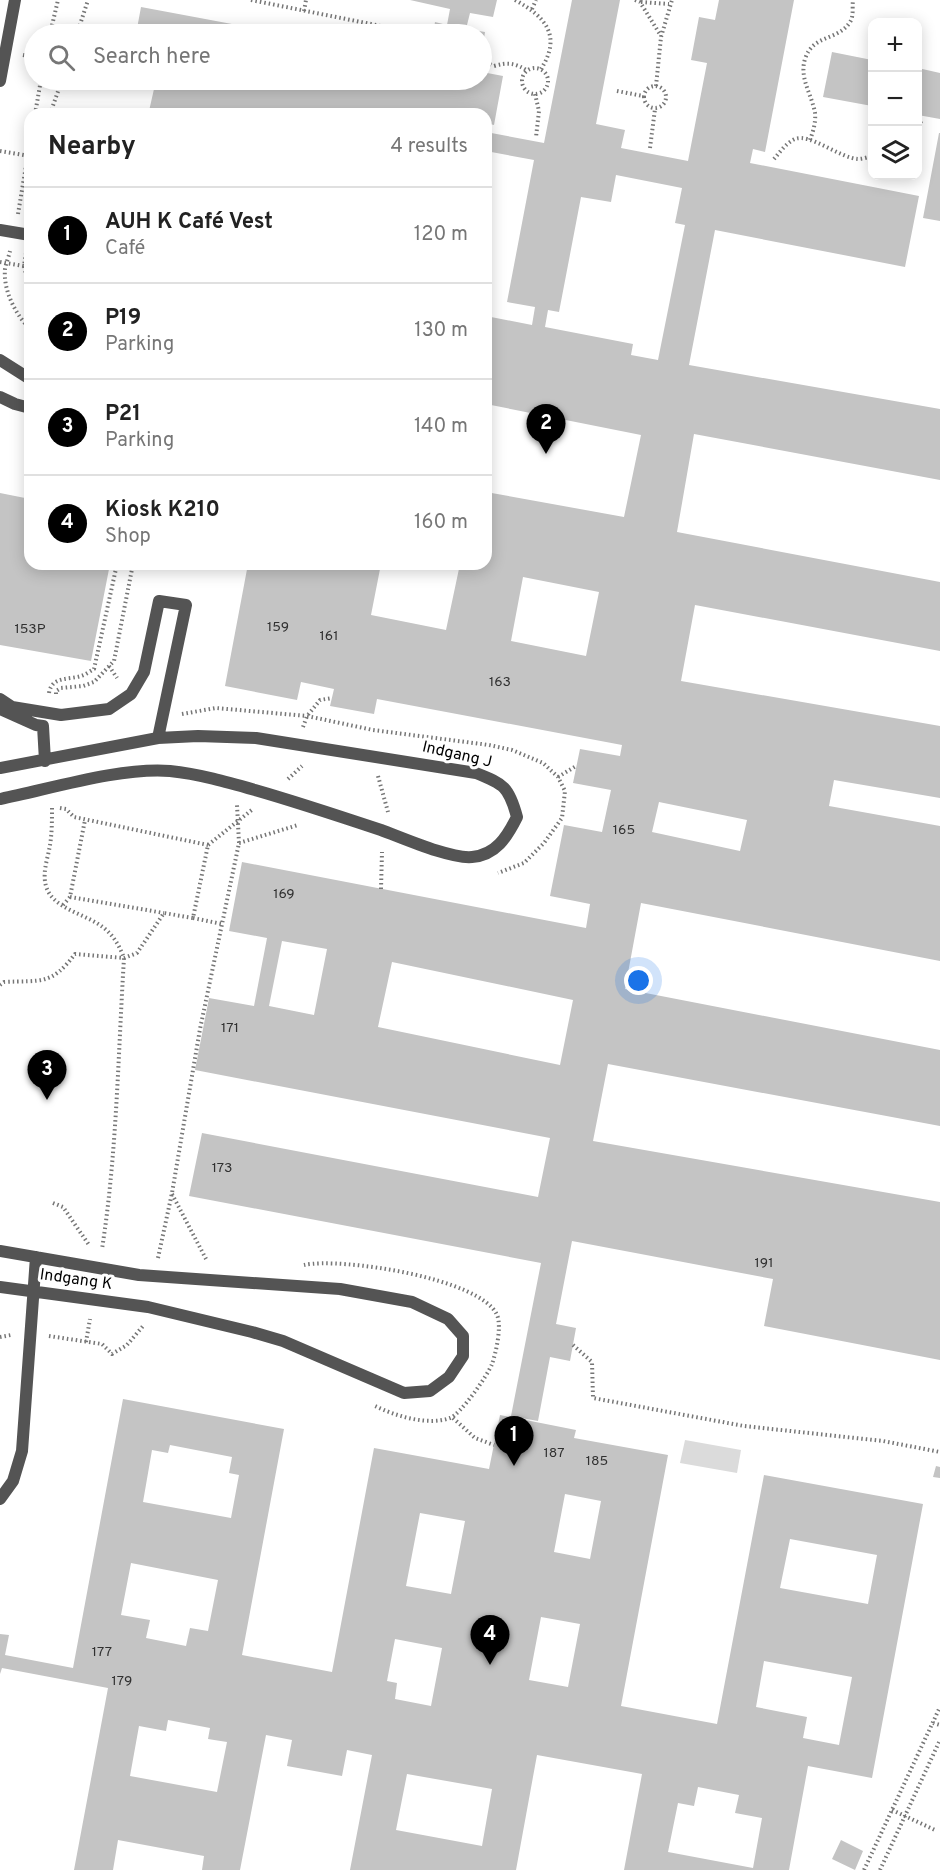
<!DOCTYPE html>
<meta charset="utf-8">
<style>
body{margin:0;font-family:Overpass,sans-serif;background:#f2f2f2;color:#222}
.controls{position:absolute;right:18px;top:18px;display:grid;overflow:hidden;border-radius:12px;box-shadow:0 3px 15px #0003}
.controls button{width:54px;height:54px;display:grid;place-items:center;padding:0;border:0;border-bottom:2px solid #e0e0e0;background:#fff;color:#222;font:30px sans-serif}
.you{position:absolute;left:639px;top:981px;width:21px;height:21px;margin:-15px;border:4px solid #fff;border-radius:50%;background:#1a73e8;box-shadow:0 0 0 9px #1a73e833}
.badge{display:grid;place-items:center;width:39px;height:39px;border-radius:50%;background:#000;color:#fff;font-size:20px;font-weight:700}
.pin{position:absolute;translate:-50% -50px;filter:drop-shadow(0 2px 3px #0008)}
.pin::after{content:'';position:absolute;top:32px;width:21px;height:18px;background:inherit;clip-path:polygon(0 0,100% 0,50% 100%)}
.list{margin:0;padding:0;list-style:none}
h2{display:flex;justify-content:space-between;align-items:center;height:78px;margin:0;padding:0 24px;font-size:26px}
h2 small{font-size:20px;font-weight:400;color:#767676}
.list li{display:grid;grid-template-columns:39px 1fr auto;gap:18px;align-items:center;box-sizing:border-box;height:96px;padding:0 24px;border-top:2px solid #e0e0e0}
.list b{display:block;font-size:22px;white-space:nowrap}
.list p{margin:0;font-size:20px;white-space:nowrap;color:#767676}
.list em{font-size:20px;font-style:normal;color:#767676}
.icon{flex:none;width:33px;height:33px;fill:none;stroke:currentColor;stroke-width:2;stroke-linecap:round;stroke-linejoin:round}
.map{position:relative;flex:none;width:940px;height:1870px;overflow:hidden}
.search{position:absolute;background:#fff;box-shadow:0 3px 15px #0003;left:24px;top:24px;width:468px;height:66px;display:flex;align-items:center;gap:15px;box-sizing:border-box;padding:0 21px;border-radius:33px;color:#767676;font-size:22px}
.panel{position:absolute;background:#fff;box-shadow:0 3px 15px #0003;left:24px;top:108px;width:468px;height:462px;border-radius:18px}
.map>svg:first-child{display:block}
.green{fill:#dbdbdb}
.building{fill:#c4c4c4;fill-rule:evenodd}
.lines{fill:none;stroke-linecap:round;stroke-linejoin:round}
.path{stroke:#767676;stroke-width:4;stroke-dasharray:1.5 3;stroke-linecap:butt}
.lane{stroke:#545454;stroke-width:12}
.labels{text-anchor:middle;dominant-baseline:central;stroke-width:6;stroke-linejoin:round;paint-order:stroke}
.number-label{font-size:14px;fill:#313131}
.street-label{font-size:16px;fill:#000;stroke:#fff}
</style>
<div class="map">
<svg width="940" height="1870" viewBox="0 0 940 1870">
<rect width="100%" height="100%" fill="#fff"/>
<!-- green -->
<path class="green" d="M685,1440L741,1450L737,1473L680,1463Z"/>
<!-- building -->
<path class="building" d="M410,0H497L493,17L470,13L466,29L485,32L483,45L482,34H433L435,22L447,25L450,9Z
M572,0H620L596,124L625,130L621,148L688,161L707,63L691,60L699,17L715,20L719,0H794L765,152L753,149L750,163L919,196L905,267L715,230L689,365L940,409V480L694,434L677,532L940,582V651L695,605L681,681L940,726V798L834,780L829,806L940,826V961L641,903L625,989L940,1050V1126L608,1064L593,1141L940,1202V1360L764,1326L773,1279L572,1241L556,1324L576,1328L570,1361L550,1357L538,1421L511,1416L541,1263L189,1196L202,1133L538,1197L550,1138L195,1070L209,998L254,1006L267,938L229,931L242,862L586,928L590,904L550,896L564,825L602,832L611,790L573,783L580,749L620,756L622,745L377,699L374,714L330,706L334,689L301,682L297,700L225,686L248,564H381L371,615L446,630L460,564H486V492L624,517L641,435L486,404V316L532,325L535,307L507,302L534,160L486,151V132L544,143ZM616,175L682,188L675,223L685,225L658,360L631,355L633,344L545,327L548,310L559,312L581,197L611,202ZM523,577L599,592L586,656L511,641ZM659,802L747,820L740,851L652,832ZM282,941L327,949L314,1015L269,1006ZM392,962L573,1000L560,1065L378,1027Z
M141,7L280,33V34H136Z
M832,52L872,60V106L823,97Z
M918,68L940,73V119L918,115Z
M482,72L503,76L494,125L486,123V114H163L149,111L154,89L127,83V80H482Z
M939,133H940V221L923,218Z
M0,493L30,499V564H110L91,661L0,645Z
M123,1399L284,1429L242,1655L332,1672L374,1448L489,1469L500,1415L576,1430L574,1438L668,1455L621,1706L717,1724L764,1475L923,1504L872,1778L808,1766L789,1870H624L642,1774L537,1755L516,1870H350L372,1755L347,1750L342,1776L287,1766L292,1740L266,1735L240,1870H202L204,1856L118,1840L113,1870H74L108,1688L2,1668L0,1674V1634L9,1635L5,1655L73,1668ZM170,1445L232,1457L229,1473L239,1475L231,1518L143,1502L152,1450L168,1453ZM565,1494L601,1501L590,1559L554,1552ZM420,1513L465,1521L451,1594L406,1586ZM790,1539L877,1555L868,1604L780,1588ZM131,1563L218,1580L208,1631L190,1628L186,1646L146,1638L150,1620L121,1615ZM541,1617L580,1624L568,1687L529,1680ZM395,1639L442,1648L431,1706L395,1699L397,1683L387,1681ZM764,1661L852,1677L839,1745L803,1738L807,1717L756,1707ZM168,1720L210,1728L208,1739L227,1742L217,1792L130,1776L139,1726L166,1731ZM407,1774L492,1789L482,1846L396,1830ZM698,1787L739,1795L735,1813L762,1818L753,1868L668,1852L678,1803L694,1806Z
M936,1466L940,1467V1478L933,1477Z
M841,1840L863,1851L855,1870L832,1859Z"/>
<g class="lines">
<!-- path -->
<path class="path" d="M251,0L421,34
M515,0C546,17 562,36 541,69
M635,0L640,2L661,36
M641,2L669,4
M532,9L536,0
M304,11L306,0
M50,34L58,0
M77,34L88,0
M23,55L34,57
M482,60L494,66C508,62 515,63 528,71
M522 81a13 13 0 1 1 26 0a13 13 0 1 1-26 0Z
M644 97a11 11 0 1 1 22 0a11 11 0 1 1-22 0Z
M656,86L661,37L672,0
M617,91L643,96
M535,94L539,111L536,137
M35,114L41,80
M50,114L62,80
M918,126L922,120
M810,140C813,132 816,122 815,113C812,95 799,78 805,59C813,34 838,41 850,22C854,16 852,7 853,0
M650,148L655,109
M0,151L30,156
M774,159C780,152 786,143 795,139C810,133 840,158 858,159C863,159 868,157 872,156
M18,214L30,142
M10,251C9,256 6,263 5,269C3,291 16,315 30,329
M26,253L24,266L30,290
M0,262L24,266
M109,666L117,678
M49,693C52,676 68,680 81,676C85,675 90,671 94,669L117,564
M56,694V691L61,688L83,686L94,682L114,661L133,564
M182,714L216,708L307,716L373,730L489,745L512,750L543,763L558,777L565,791L562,818L544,843L524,863L498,873
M303,727L307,716L320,700L332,698
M378,776L388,812
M558,777L576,766
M288,779L302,766
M52,808C52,820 52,833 50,845C48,858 42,872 46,886C52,909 87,914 104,928C114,936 120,947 124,958C118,1055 117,1153 102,1249
M60,808L66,809L74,817L208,845
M239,843L298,825
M381,889L382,852
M70,897L164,913
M63,905L70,897L85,820
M193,918L222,924
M0,985L4,982C41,980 51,986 75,954L124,958L137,953L164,913L193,918L208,845L253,809
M172,1194L206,1259
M53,1203L63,1207L89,1245
M158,1258L172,1193L200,1029L239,843L237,805
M304,1265C340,1257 481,1278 497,1315C502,1326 496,1353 492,1364C488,1375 460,1415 450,1418C427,1426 396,1416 375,1406
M49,1336L102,1344L112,1354L127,1345L143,1326
M0,1337L11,1335
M86,1342L90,1319
M573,1345L592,1362L593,1398L744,1426L883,1441L940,1452
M453,1418L475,1438L494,1445
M933,1723L940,1725
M892,1810L935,1830
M864,1870L940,1707
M880,1870L940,1740"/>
<!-- lane -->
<path class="lane" d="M0,81L15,0
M0,230L30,235
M0,360L30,379
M0,397L15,404L30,408
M0,699L12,707L61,715L109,709L131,694L144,672L159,601L186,605L158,738
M0,709L36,725L43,726L45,761
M0,768L158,738L198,736L256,738L476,773C504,784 509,787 517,817C507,837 496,855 472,857C450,859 403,838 381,830C339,816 297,802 255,790C227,782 199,774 170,771C120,767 50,789 0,799
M0,1251L139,1275L340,1289L412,1302L448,1319L463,1336V1356L449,1377L430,1391L404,1393L283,1341L252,1332L148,1307L0,1287
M0,1499L13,1481L22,1451L36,1257"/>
</g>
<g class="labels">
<!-- number labels -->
<g class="number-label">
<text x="278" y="627">159</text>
<text x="30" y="629">153P</text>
<text x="329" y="636">161</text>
<text x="500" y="682">163</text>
<text x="624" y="830">165</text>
<text x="284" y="894">169</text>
<text x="230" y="1028">171</text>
<text x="222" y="1168">173</text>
<text x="764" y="1263">191</text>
<text x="554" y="1453">187</text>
<text x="597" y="1461">185</text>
<text x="102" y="1652">177</text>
<text x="122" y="1681">179</text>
</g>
<!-- street labels -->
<g class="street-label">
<text transform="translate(457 755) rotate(13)">Indgang J</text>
<text transform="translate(76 1280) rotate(8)">Indgang K</text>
</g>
</g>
</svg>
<div class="controls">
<button>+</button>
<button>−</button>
<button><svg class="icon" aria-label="layers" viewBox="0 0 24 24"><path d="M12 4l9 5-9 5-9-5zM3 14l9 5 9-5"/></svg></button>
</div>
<div class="you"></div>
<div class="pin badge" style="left:514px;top:1466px">1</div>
<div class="pin badge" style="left:546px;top:454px">2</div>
<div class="pin badge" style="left:47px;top:1100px">3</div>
<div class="pin badge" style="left:490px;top:1665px">4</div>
<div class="search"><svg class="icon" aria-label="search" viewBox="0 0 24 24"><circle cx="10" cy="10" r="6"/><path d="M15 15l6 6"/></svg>Search here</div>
<section class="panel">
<h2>Nearby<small>4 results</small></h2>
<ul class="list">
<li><span class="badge">1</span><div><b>AUH K Café Vest</b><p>Café</p></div><em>120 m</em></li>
<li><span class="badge">2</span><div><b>P19</b><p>Parking</p></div><em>130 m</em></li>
<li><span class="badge">3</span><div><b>P21</b><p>Parking</p></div><em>140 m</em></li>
<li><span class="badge">4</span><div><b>Kiosk K210</b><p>Shop</p></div><em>160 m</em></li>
</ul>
</section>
</div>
